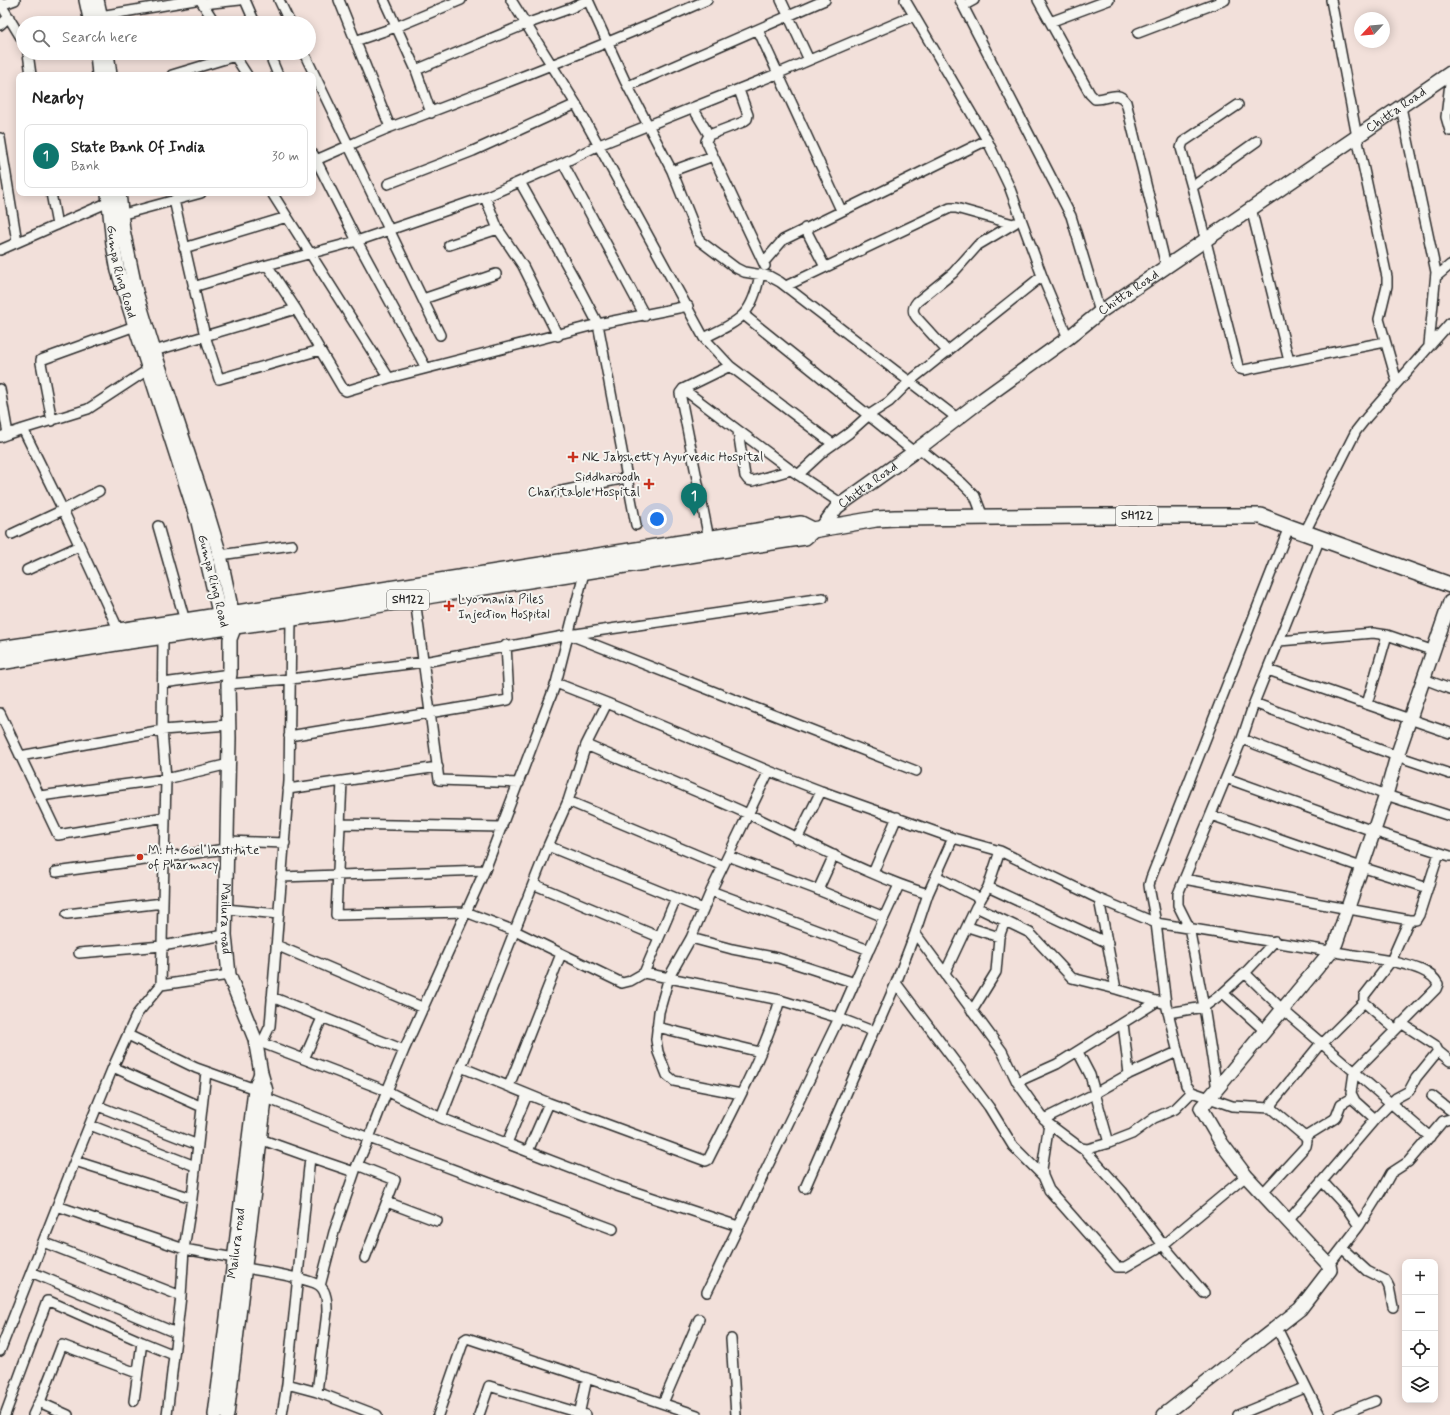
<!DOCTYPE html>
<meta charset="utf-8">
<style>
body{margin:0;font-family:Mynerve,sans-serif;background:#f6f6f6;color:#222}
.controls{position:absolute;right:12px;bottom:12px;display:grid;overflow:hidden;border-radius:8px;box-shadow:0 2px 10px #0003}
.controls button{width:36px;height:36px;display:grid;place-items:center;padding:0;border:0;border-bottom:1px solid #e0e0e0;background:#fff;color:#222;font:20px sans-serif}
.compass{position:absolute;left:1354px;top:12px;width:36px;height:36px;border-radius:50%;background:#fff;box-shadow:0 2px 10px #0003;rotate:244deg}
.you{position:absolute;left:657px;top:519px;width:14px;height:14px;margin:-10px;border:3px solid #fff;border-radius:50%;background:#1a73e8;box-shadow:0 0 0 6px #1a73e833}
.badge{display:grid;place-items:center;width:26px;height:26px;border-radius:50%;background:#0f766e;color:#fff;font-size:13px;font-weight:700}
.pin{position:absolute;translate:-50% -33px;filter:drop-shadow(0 1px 2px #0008)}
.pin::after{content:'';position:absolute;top:21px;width:14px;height:12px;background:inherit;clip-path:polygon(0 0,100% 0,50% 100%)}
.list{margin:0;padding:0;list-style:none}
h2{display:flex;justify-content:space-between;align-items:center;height:52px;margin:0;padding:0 16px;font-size:17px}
h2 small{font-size:13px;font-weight:400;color:#767676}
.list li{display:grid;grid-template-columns:26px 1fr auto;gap:12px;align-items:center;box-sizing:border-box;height:64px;margin:0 8px 8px;padding:0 8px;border:1px solid #e0e0e0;border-radius:8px}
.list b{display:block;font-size:15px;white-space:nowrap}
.list p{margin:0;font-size:13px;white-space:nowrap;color:#767676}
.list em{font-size:13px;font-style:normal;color:#767676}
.icon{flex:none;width:22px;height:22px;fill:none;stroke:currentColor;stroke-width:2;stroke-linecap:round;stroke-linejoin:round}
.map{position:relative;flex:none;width:1450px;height:1415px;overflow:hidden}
.search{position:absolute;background:#fff;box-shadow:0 2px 10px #0003;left:16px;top:16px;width:300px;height:44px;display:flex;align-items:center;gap:10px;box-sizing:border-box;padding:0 14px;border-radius:22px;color:#767676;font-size:15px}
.panel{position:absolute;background:#fff;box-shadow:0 2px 10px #0003;left:16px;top:72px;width:300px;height:124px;border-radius:8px}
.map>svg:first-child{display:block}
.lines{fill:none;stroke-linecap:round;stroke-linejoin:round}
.street-casing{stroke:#2b2b2b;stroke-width:12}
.secondary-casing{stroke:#2b2b2b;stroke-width:16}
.primary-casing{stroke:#2b2b2b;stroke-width:18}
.street{stroke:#f6f6f2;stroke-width:9}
.secondary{stroke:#f6f6f2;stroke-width:13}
.primary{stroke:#f6f6f2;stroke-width:15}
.poi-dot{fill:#c8321e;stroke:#f6f6f2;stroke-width:1.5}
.labels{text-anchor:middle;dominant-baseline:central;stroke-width:4;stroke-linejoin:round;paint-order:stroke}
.shield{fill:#f6f6f2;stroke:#686867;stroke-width:1}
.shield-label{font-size:12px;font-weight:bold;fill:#2b2b2b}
.street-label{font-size:13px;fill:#2b2b2b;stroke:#f6f6f2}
.poi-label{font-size:13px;fill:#2b2b2b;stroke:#f6f6f2;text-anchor:start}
</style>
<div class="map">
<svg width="1450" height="1415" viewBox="0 0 1450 1415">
<rect width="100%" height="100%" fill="#f2e0da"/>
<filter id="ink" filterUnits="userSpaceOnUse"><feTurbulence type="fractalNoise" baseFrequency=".025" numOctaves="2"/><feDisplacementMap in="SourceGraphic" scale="8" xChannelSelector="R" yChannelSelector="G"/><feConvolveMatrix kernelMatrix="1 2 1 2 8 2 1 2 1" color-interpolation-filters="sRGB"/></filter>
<g filter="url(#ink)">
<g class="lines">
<!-- street casing -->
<g class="street-casing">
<path id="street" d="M245,0L255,23
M279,0L290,23
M339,0L390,127
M384,0L416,70L431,113
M511,0L576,104L704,338L730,366L833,444
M588,0L625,81L672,171L700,241L736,268L744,272L769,276L780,282L957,418
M781,0L809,60
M905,0L987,140L1009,186L1042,276L1068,338
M960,0L1071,216L1100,312
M1038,0L1090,94L1095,99C1108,100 1117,89 1126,102L1166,266
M1331,0L1357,137L1387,277V286L1379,319L1397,382
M201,1L215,23
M0,3L23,41
M203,4L240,0
M1,5L15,0
M963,6L974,0
M100,16L195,0
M1050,22L1109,0
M0,25L9,17
M758,30L841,210
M1138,33L1225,0
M355,41L396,27L461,0
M28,53L31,75
M233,53L247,75
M269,53L278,75
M304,53L440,335
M416,70L526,24L571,8L588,0
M172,75L235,56
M1450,83L1446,117L1450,131
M628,86L825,0
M739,90L748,115L747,119L743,122L709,135L706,141L765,266
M1238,105L1189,138L1183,142L1181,148L1192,187L1238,366L1240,369L1244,370L1385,342
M1401,107L1436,272L1429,345
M693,108L709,135
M0,138L17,242
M313,154L357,241L426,368
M313,161C339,151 365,137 391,127C497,87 603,46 707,0
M563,163L645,316
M672,171L713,156
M520,182L574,278L598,324L636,525
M388,184L473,151L576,104
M1192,187L1257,141
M51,193L57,225
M272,193L389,378
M485,197L498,229L523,266L558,336
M174,200L205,336L219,379L320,350
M1251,208L1289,361
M120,215L201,193
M805,228L825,267
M449,245L498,229
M184,248L287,217
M0,250L109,202
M764,262L783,240L987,140
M267,265L296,309L343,389L346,391L389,378L598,324L688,306
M1437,276L1450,265
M786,286L950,208H956L1013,224
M193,287L267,265L357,241L485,197L563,163L599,145L779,73L913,16
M423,299L496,274
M744,315L914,452
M704,338C741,320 752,316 760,274
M154,351L296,309
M948,352L917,318C912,312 912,308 917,302L953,273L978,245L1015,223
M0,389L8,434L0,437
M683,389L791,470L842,504
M52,421L41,363V360L135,326
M23,429L88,409L149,369
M738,431L745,476L748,480L753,481L791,470
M8,434L23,429L63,510L119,631
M919,448L962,483L975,496L983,517
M798,475L825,450L849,433L869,415L889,402L910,381L1042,276
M557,492L626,478
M158,526L185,621
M1305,532L1356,431L1367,417L1450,323
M12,534L63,510L99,491
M709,539L680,393L683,389L730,366
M220,555L292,545
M27,570L79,546
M415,599L439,780L519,783
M570,635L916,771
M1279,641L1373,633L1387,635L1434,651
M1268,670L1450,733
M1424,679L1450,689
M163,683L230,674
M228,684L291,679L424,662L569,635L823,598
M607,703L769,771L821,791L953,838L1000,851L1099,899L1156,923L1391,961C1405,965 1431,969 1438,984L1436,989L1354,1072L1351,1093L1355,1101L1375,1119
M1254,703L1397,756L1450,774
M1367,704L1387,635
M0,713L58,835L165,817
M289,736L508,700L509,698L506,645
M1242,739L1386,795L1450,816
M586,745C640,768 695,790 748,814C808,841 865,875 928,894
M20,756L162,730L229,725
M1226,778L1373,831L1450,856
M342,781L336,915L466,912L515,931L622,983L630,981L644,973
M288,789L438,767
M40,796L166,779L229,764
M568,801L723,866
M1211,815L1361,867L1428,888
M340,824L502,827
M797,839L821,791
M227,841L285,843
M548,846L703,909
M1000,851L988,887L976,907L1030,933L1072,978L1116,989L1166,1004
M728,856L818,890L884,917
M56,872L226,849
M873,873L897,817
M936,876L981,899
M281,877L485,870
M1184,879L1409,920H1416L1419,915L1439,853
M533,884L659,937
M988,887L1108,943
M818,890L834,855
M711,891L869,950L899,885
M676,898L644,973L780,1000L839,1018L870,1030H874L877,1027L896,983L915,933L928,894L953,838
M1099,899L1116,989
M225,909L279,914
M67,914L163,903
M968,927L999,937
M915,933L1002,1051L1017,1082L1040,1114L1049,1124L1081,1148L1087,1149L1109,1143L1132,1134L1154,1118L1175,1109L1192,1092
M691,938L732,949L778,958L855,983
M276,945L424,1008
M79,953L162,946L225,935
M945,973L976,907
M1245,973L1283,1010L1430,1137
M896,983L989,1107L1013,1146L1043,1176L1049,1190L1117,1267H1125L1163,1245L1246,1176
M161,985L229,975
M1223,993L1265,1031
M272,997L404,1050
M972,1011L996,972L999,937L1005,921
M1168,1013L1204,1007L1223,993L1245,973L1275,941
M1123,1023L1129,1074
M1401,1023L1435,1045L1438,1051L1450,1061
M657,1027L760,1052
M1395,1029L1364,1002V996L1391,961L1409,920
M128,1035L196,1068L255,1089
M256,1043H262L270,1026L289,781L291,619
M262,1043L387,1091L441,1118L617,1186L738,1226
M1078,1052L1090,1075L1109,1143
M304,1059L322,1018
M113,1067L202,1107
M461,1067L549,1103L706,1161L708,1160C734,1108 763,1056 780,1000
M1017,1082L1057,1064L1158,1001
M509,1086L561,954
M1217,1089L1204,1007L1189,927L1178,905V894L1242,739L1254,703L1320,538
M741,1094L674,1081L667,1075L658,1052L656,1040L659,1012L669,977L691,938L711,891L769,771
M261,1096L369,1138L613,1229
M1432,1096L1450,1110
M98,1106L198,1145
M1271,1108L1232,1106L1192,1092L1186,1085L1166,1004L1156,923L1150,892L1149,885L1151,878L1289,527
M441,1118L548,846L568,801L586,745L607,703L556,683
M1044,1119L1094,1094L1129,1074L1177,1052
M90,1125L195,1166
M1305,1137L1334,1119L1336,1117L1341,1104L1353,1097
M260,1139L310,1157L287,1384L282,1415
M507,1143L527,1095
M1084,1149L1122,1191L1163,1245L1204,1293
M528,1151L549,1103
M310,1157L354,1172
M75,1161L192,1198
M357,1165L395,1180L365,1258
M1043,1176L1042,1169L1049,1124
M1322,1181L1346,1207L1359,1226
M805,1188L874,1030
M1262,1194L1306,1146L1307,1141L1305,1137L1273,1110L1271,1108L1272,1103L1321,1043L1326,1040L1364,1002
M387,1202L437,1221
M57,1206L184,1249L234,1258
M1288,1221L1375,1119L1396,1098L1409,1091L1416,1078L1438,1051
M43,1242L181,1296
M1342,1248L1367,1271L1385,1280L1387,1283L1389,1287L1393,1307
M1329,1265L1359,1226L1381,1191L1391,1173L1408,1162L1443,1121L1450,1119
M245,1268C258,1270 312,1279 320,1286C327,1292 327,1303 327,1312L317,1392
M31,1272L176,1333
M320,1286L334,1232L357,1165L369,1138L387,1091L404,1050L485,870L556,683L585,569
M707,1292L839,1018L870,947
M1277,1328L1320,1415
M731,1339L736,1415
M0,1351L72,1168L113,1067L137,1014L161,985L166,779L162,730L163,637
M287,1384L317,1392L377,1415
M134,1401L142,1342
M40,1402L62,1345L137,1373
M663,1403L699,1319
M5,1415L47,1301H49L142,1342L174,1355
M33,1415L39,1402L68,1415
M167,1415L181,1296L184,1249L192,1198L206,1072
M438,1415L464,1340L467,1338L697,1415
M479,1415L489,1386L586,1415
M579,1415L587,1378
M1238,1415L1306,1387
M1339,1415L1375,1401"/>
</g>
<!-- secondary casing -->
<g class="secondary-casing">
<g id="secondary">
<path d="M86,0L91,23"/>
<path d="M97,0L102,23"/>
<path d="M97,53L99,75"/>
<path d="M107,53L110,75"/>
<path id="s1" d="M108,193L113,244L118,271L135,326L198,522L222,625"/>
<path id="s2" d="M119,193L123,230L136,292L154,351L203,499L220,555L235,626L230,639V674L228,684L229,738L225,935L229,975L255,1039L261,1073L266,1091L227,1415"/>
<path id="s3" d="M821,529L837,507L914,452L983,399L1068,338L1100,312L1450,73"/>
<path id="s4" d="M215,1415L254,1098L255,1089L261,1073"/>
<path d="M1164,1415L1300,1309L1330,1270L1329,1265L1246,1176L1222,1144L1201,1108L1331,951L1336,943L1386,795L1397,756L1450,602"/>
</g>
</g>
<!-- primary casing -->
<g class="primary-casing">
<path id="primary" d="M0,649L185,621L801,524L813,530
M0,662L122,642L343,611L433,595L805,537L813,530L876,519L895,518L1084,516H1261L1289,527L1450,585"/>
</g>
<!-- street -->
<use href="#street" class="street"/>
<!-- secondary -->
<use href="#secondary" class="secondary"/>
<!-- primary -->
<use href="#primary" class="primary"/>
</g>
</g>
<!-- markers -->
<g class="poi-dot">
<path d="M571 451h4v4h4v4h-4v4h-4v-4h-4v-4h4z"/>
<path d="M647 478h4v4h4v4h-4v4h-4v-4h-4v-4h4z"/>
<path d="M447 600h4v4h4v4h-4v4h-4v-4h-4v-4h4z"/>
<circle cx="140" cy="857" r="4"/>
</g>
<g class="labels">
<!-- shield labels -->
<g class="shield">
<rect x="1116" y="506" width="42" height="20" rx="3"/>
<rect x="387" y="590" width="42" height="20" rx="3"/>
</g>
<g class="shield-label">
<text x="1137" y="516">SH122</text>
<text x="408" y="600">SH122</text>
</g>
<!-- street labels -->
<g class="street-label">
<text stroke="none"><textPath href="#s3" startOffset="713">Chitta Road</textPath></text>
<text stroke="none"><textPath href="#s1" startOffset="80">Gumpa Ring Road</textPath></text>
<text stroke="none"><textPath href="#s3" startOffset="389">Chitta Road</textPath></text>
<text stroke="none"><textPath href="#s3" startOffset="65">Chitta Road</textPath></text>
<text transform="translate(213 581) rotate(76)">Gumpa Ring Road</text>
<text stroke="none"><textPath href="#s2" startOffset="743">Mailura road</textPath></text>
<text stroke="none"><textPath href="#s4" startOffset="173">Mailura road</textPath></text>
</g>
<!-- poi labels -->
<g class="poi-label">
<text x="582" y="457">NK Jabshetty Ayurvedic Hospital</text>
<text x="640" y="477" text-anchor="end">Siddharoodh<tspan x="640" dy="15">Charitable Hospital</tspan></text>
<text x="458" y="599">Lyomania Piles<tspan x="458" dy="15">Injection Hospital</tspan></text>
<text x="148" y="850">M. H. Goel Institute<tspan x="148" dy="15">of Pharmacy</tspan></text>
</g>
</g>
</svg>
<div class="controls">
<button>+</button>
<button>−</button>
<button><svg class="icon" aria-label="locate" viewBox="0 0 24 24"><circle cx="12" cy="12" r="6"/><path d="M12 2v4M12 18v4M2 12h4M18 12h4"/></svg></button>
<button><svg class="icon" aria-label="layers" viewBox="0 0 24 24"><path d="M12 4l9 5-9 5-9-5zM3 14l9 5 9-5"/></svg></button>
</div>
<svg class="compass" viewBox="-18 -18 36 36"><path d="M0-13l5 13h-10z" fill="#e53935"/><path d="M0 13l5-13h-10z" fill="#767676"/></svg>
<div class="you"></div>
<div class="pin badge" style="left:694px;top:516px">1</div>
<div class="search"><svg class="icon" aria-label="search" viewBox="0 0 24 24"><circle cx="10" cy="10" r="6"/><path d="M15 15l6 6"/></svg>Search here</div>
<section class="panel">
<h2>Nearby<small></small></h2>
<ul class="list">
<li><span class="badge">1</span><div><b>State Bank Of India</b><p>Bank</p></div><em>30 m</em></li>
</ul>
</section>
</div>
